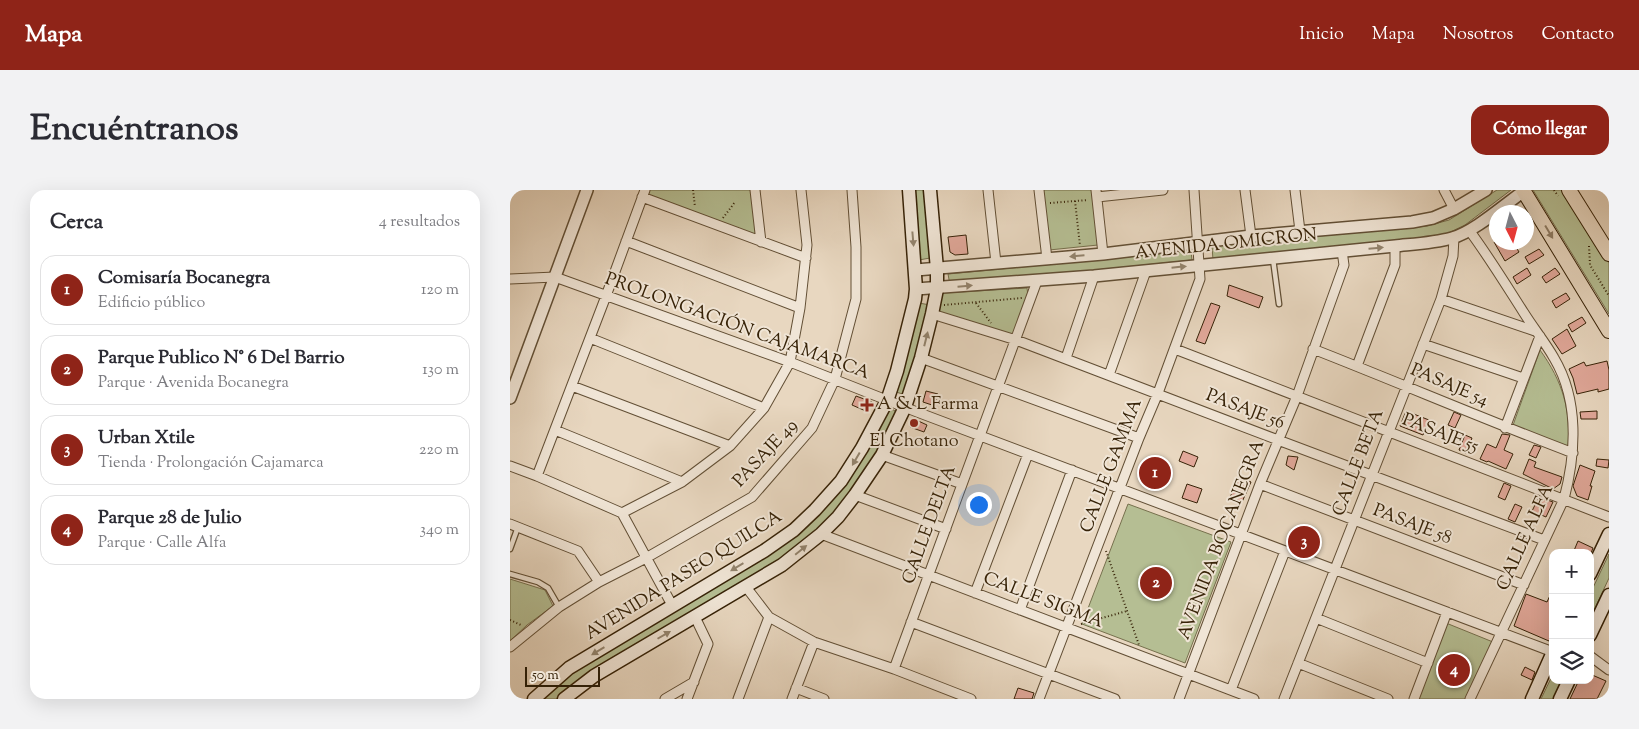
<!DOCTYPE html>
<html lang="es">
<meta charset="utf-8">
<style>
body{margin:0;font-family:"Sorts Mill Goudy",serif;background:#f2f2f3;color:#2b2b33}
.controls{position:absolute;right:15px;bottom:15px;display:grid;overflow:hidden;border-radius:10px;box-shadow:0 5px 20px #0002}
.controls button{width:45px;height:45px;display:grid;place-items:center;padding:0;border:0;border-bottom:1px solid #e1e1e2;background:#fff;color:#2b2b33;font:25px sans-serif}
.compass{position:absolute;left:979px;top:15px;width:45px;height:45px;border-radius:50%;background:#fff;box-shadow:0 5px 20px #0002;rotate:174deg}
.scale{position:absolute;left:15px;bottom:12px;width:75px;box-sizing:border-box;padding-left:5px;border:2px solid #362207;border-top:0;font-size:14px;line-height:18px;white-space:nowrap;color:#362207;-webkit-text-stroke:4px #f0e5d6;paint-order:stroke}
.you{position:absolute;left:468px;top:314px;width:18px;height:18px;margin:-12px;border:4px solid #fff;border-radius:50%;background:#1a73e8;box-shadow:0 0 0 8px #1a73e833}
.badge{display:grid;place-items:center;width:32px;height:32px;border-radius:50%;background:#8f2418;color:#fff;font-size:16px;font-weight:700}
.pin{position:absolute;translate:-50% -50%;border:2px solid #fff;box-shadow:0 1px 5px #0006}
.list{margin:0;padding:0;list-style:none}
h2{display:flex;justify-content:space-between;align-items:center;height:65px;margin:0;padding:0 20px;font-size:21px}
h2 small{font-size:16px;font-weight:400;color:#7c7c81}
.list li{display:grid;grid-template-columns:32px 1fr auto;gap:15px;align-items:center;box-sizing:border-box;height:70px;margin:0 10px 10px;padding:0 10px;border:1px solid #e1e1e2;border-radius:15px}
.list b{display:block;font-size:19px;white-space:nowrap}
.list p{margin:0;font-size:16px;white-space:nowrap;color:#7c7c81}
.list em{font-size:16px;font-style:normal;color:#7c7c81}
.icon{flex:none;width:28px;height:28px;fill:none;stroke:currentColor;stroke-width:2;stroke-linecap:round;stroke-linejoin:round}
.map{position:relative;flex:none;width:1099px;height:509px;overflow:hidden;border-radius:15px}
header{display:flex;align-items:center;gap:30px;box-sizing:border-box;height:70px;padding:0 25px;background:#8f2418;color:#fff}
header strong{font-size:24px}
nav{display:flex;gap:28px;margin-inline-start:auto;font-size:18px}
.intro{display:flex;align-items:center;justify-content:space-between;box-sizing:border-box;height:120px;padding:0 30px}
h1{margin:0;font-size:35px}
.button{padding:12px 22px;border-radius:15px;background:#8f2418;color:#fff;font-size:18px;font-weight:700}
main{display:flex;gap:30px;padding:0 30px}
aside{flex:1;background:#fff;border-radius:15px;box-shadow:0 5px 20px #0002}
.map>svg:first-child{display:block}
.green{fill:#b5be93;stroke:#76704d}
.building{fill:#e1a89a;stroke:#362207}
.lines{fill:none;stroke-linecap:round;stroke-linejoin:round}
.service-casing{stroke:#624f35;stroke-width:7}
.minor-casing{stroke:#624f35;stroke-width:11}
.tertiary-casing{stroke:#624f35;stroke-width:14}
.secondary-casing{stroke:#362207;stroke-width:15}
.primary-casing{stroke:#362207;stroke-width:16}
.path{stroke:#362207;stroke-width:2;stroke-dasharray:1 2.5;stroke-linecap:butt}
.service{stroke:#f0e5d6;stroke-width:4.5}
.minor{stroke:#f0e5d6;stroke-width:9}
.tertiary{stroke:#f0e5d6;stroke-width:11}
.secondary{stroke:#f0e5d6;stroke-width:12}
.primary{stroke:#e8d7c0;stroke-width:14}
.oneway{fill:#8f7c64}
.oneway2{fill:#93846e}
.poi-dot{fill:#8f2418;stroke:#f0e5d6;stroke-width:2}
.labels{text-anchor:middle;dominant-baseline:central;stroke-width:4;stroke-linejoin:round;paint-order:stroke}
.street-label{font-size:18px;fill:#362207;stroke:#f0e5d6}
.poi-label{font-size:18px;fill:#362207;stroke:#f0e5d6;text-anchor:start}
</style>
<header>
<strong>Mapa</strong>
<nav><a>Inicio</a><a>Mapa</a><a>Nosotros</a><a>Contacto</a></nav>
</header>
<div class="intro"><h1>Encuéntranos</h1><a class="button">Cómo llegar</a></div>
<main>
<aside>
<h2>Cerca<small>4 resultados</small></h2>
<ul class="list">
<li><span class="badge">1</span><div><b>Comisaría Bocanegra</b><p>Edificio público</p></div><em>120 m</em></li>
<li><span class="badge">2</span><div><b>Parque Publico N° 6 Del Barrio</b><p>Parque · Avenida Bocanegra</p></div><em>130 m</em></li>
<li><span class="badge">3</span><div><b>Urban Xtile</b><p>Tienda · Prolongación Cajamarca</p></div><em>220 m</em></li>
<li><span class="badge">4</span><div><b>Parque 28 de Julio</b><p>Parque · Calle Alfa</p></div><em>340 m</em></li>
</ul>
</aside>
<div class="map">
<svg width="1099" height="509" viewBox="0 0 1099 509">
<rect width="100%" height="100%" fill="#e8d7c0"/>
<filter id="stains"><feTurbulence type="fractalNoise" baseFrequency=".004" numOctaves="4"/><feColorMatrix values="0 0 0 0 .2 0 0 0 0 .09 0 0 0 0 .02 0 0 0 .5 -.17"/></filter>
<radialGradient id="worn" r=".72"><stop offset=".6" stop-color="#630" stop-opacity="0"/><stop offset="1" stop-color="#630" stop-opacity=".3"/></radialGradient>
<!-- green -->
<path class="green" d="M138,0H241L246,47L137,5Z
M402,0H414L420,68L409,70Z
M533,0H582L588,55L539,60Z
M987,0H1001L955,35L932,46L703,70L702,56L917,36L939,30Z
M1023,0H1053L1099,73V124Z
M681,61L682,70L440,95L438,84Z
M517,98L518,106L503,148L428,124L432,103Z
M409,113L420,115L396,205L386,202Z
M1030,160C1053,192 1061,220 1058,259L1002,238Z
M379,220H384L387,224L364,269L327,322L299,349L271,369L51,505L47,509H33L39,502L65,479L288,345L314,319Z
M618,314L721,352L675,473L572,434Z
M1099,364V388L1080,429V404Z
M0,389L35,400L43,416L17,435L0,451Z
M936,433L983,452L956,509H908Z
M1043,484V490H1052L1043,509H1031Z"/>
<!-- building -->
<path class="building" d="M456,45L458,64L445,65L440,62L438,47Z
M984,52H1003L1009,62L995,71Z
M1029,59L1034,65L1019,74L1015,67Z
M1017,78L1021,85L1007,94L1003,87Z
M1045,78L1050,84L1036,93L1032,87Z
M719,95L753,107L749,118L717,106Z
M1056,103L1060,109L1046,118L1042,111Z
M701,113L710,116L695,154L686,151Z
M1072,127L1076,133L1062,142L1058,135Z
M1057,139L1066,156L1052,164L1042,149Z
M1097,171L1099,180V199L1088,202V199L1067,204L1063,188L1059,179L1074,172L1076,176Z
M416,201L428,204L425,216L413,212Z
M346,206L362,212L358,222L342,215Z
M896,221L919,230L913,245L890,236Z
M1087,221V229H1071L1070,222Z
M944,222L951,225L945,238L938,235Z
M404,229L417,235L414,242L400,237Z
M992,244L1000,245L994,260L1003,264L996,279L978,271L977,272L970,269L977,254L986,258Z
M955,245L962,248L956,263L949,260Z
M1024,255L1031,257L1026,268L1019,265Z
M673,261L688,267L684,277L669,271Z
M778,266L788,267L784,280L776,275Z
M1019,269L1026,272L1024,277L1052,287L1050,294L1043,299L1013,284Z
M1087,269L1099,270L1098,278L1086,276Z
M641,271L655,276L649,294L635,290Z
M1070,275L1085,281L1080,296H1082L1078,310L1067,306L1063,296Z
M730,287L741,292L732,312L720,307Z
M994,293L1001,296L995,310L988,307Z
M677,294L692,299L687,313L672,308Z
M1029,307L1043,312L1036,327L1022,321Z
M1005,314L1012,317L1005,332L998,329Z
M1068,351L1083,358L1081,363H1063Z
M1043,399V442L1039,451L1004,436L1016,404L1037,412Z
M1015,477L1025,482L1022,490L1011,485Z
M1080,484L1096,491L1087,509H1060L1069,490H1080Z
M508,498L524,503L522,509H504Z"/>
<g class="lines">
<!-- service casing -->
<g class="service-casing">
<path id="service" d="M763,69L769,114
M0,359L8,337
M0,384L28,392L38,398L49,417"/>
</g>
<!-- minor casing -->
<g class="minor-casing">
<path id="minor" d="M245,0L251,52
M478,0L486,73
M529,0L537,69
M586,0L593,64
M735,0L741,46
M785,0L790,41
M934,0L944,19
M132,7L296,68
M587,7L653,0
M959,40C979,67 996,95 1014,123C1024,139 1035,152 1044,168C1069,210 1066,263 1054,309L960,509
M116,51L290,118
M0,89L45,87L280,172L407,222L1043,462
M931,109L1025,141
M422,124L506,150L768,250L1034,350
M80,148L254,218
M913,154L1013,188
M665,159L1099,327
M803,159C890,193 976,230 1063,263
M411,168L629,248
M556,168L584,86
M847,176L885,75V56
M599,185L636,81
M62,196L220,256
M995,238L1030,146
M45,240L172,292
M372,265L452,294
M0,276L27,286L112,323L162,415
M27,286L96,106L135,0
M750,294L1014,395
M345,305L436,339
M112,323L172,292L220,256L254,218L280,172L290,118L297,55L291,0
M0,334L68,361L89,392
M311,344L744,509
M236,397L259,427L304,452L384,479L461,509
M465,403L518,264
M510,420L562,280
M806,428L918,473
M401,432L605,509
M0,457L49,417L89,392L136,368L242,307L302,238L325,189L346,109V57L342,0
M1080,466L1099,480
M788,473L878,509
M384,479L527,91
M286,498L314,509
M721,500L775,361
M155,509L184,492
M177,509L198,454L185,427
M228,509L259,427
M282,509L304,452
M529,509L629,248L648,203L690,89L684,0
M669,509L750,294L787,206L834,75L832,61
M774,509L931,109L943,66L944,47
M904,509L937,422"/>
</g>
<!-- tertiary casing -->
<g class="tertiary-casing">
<path id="tertiary" d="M406,80L593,64L741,46L902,32L923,28L944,19L976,0
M406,99L584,86L885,56C904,54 924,53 942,48C964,42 994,15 1014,1
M0,208L77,0"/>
</g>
<!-- secondary casing -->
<g class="secondary-casing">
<path id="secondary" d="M1080,384L1099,344
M1080,445L1099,405
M24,509L59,478L254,361L284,340L305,320L331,291L352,258L377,211L387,181L405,109L406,99L399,0
M54,509L84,486L272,375L311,344L328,327L345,305L372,265L395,217L411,168L422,124L427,99V79L420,0
M1022,509L1043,462
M1050,509L1059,490"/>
</g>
<!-- primary casing -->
<g class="primary-casing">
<path id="primary" d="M1013,0L1099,141
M1059,0L1099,64"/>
</g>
<!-- path -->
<path class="path" d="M183,0L185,17
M1044,0L1048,6
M565,11L570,56
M540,13L578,10
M213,28L225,12
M1079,56L1080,75L1099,106
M466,113L481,133
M434,115L512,108
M596,361L629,455
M0,430L11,435
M571,434L617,421"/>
<!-- service -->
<use href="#service" class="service"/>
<!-- minor -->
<use href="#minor" class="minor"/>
<!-- tertiary -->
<use href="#tertiary" class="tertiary"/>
<!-- secondary -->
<use href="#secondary" class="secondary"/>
<!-- primary -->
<use href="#primary" class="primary"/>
</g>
<!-- one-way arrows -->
<defs><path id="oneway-solid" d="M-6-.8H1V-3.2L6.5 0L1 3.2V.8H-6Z" transform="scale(1.25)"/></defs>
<use class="oneway" href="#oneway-solid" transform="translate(1039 42) rotate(59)"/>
<g class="oneway2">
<use href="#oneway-solid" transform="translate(403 49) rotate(85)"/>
<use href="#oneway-solid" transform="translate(866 58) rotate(-5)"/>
<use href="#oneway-solid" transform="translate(567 66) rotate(175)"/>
<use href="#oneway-solid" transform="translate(669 77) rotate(-6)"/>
<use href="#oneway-solid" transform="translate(455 96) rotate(-5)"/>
<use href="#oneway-solid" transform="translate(416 149) rotate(-76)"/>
<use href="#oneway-solid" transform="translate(346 269) rotate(120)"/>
<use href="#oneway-solid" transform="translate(291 360) rotate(-39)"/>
<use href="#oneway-solid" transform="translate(227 377) rotate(149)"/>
<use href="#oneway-solid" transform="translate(154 445) rotate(-30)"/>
<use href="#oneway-solid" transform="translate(88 461) rotate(149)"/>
</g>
<!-- markers -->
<g class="poi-dot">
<path d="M354.5 207.5h5v5h5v5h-5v5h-5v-5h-5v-5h5z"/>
<circle cx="404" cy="233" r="5"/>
</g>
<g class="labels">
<!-- street labels -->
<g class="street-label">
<text transform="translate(716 55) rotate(-6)">AVENIDA OMICRON</text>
<text transform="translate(227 137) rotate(20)">PROLONGACIÓN CAJAMARCA</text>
<text transform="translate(939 196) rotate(23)">PASAJE 54</text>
<text transform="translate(735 220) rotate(21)">PASAJE 56</text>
<text transform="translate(930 244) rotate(21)">PASAJE 55</text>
<text transform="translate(256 264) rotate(-47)">PASAJE 49</text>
<text transform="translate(849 273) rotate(-69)">CALLE BETA</text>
<text transform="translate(602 276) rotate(-69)">CALLE GAMMA</text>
<text transform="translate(420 335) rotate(-70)">CALLE DELTA</text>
<text transform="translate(902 335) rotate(21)">PASAJE 58</text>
<text transform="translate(1016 348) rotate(-66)">CALLE ALFA</text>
<text transform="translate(712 350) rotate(-69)">AVENIDA BOCANEGRA</text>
<text transform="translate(174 386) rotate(-32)">AVENIDA PASEO QUILCA</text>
<text transform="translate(533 411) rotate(21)">CALLE SIGMA</text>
</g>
<!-- poi labels -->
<g class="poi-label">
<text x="367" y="215">A &amp; L Farma</text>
<text x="404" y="252" text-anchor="middle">El Chotano</text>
</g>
</g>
<rect width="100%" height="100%" filter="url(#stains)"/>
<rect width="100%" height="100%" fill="url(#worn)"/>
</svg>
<div class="controls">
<button>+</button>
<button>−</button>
<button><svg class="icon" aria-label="layers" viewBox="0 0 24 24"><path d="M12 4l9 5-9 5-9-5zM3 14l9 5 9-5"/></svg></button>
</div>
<svg class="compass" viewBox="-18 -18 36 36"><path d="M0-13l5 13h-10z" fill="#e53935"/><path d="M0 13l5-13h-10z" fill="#7c7c81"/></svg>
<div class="scale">50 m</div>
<div class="you"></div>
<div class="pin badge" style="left:645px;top:283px">1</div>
<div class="pin badge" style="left:646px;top:393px">2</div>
<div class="pin badge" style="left:794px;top:352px">3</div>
<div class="pin badge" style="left:944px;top:480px">4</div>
</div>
</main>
